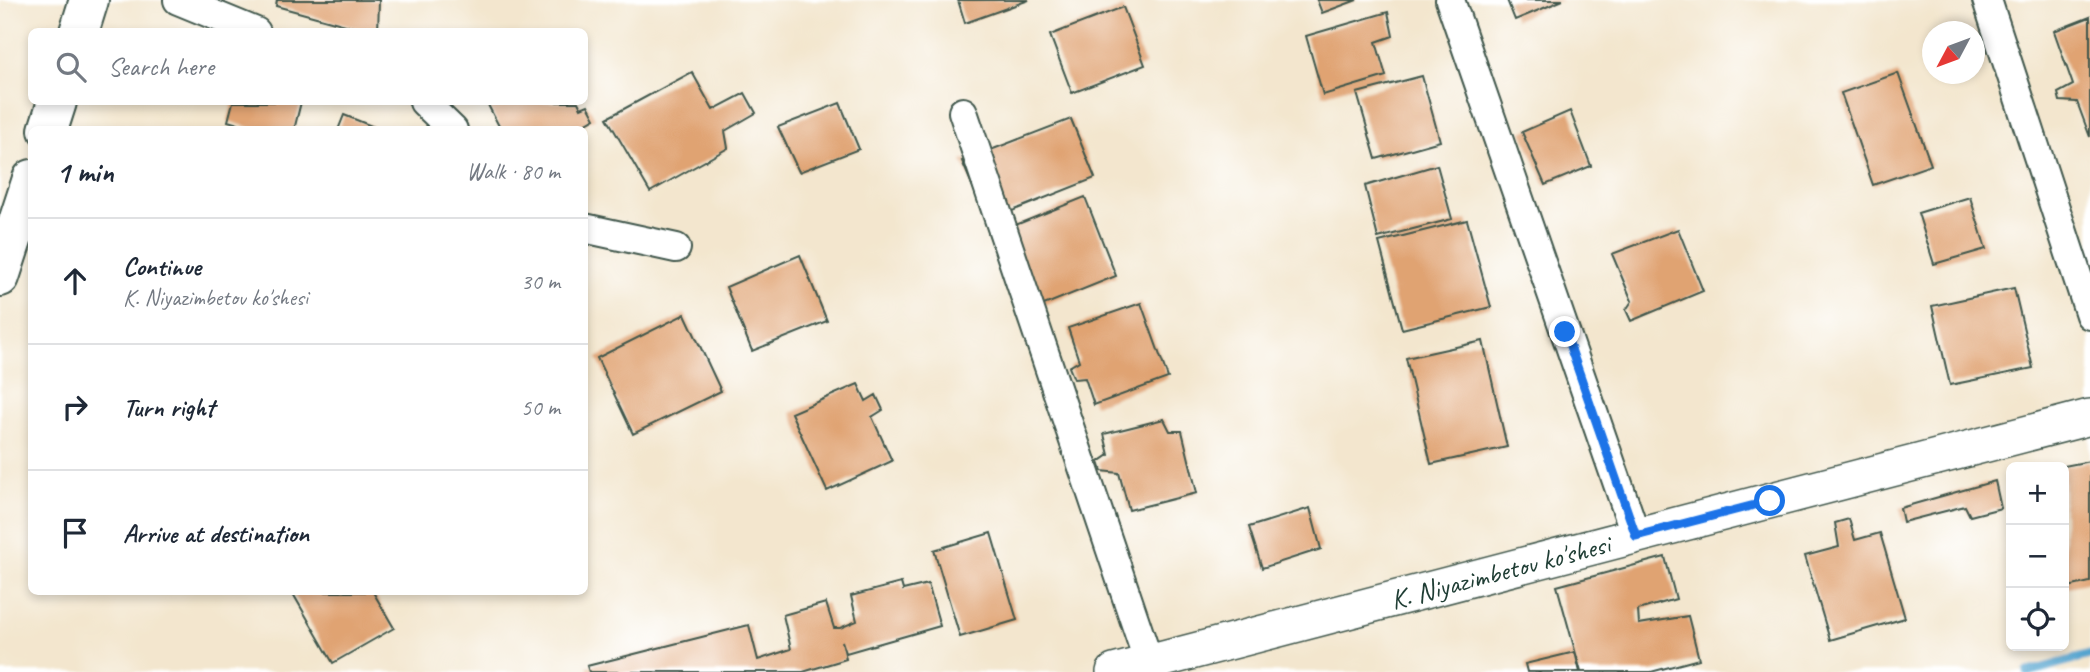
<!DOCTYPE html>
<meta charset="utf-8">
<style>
body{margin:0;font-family:Caveat,sans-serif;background:#f6f6f7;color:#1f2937}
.controls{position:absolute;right:21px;bottom:21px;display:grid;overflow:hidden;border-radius:10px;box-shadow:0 4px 10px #0003}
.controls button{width:63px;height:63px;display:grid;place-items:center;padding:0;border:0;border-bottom:2px solid #e0e1e3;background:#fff;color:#1f2937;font:35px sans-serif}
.compass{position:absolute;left:1922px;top:21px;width:63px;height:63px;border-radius:50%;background:#fff;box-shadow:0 4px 10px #0003;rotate:229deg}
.stop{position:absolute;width:21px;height:21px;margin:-16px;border:5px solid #1a73e8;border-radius:50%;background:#fff}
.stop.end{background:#1a73e8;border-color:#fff;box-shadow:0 2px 7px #0008}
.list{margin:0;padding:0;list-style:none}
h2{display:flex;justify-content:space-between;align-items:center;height:91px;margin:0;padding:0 28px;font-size:30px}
h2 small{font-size:23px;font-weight:400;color:#747a83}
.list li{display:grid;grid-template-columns:46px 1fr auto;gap:21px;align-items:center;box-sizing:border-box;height:126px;padding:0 28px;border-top:2px solid #e0e1e3}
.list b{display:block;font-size:26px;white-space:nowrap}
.list p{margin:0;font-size:23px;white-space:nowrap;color:#747a83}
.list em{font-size:23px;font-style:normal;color:#747a83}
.icon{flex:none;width:38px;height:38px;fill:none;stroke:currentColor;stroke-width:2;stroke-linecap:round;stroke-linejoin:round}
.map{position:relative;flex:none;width:2090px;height:672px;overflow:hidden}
.search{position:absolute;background:#fff;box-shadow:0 4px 10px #0003;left:28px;top:28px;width:560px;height:77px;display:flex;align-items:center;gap:18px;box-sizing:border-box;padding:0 24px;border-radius:10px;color:#747a83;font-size:26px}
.panel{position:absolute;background:#fff;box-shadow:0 4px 10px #0003;left:28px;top:126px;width:560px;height:469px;border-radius:10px}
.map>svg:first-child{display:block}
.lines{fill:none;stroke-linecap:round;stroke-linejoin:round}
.stream{stroke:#55a4cf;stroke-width:9}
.building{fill:#e0a372}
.minor-casing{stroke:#3f564b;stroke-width:32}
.tertiary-casing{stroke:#3f564b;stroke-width:38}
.primary-casing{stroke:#3f564b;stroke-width:42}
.minor{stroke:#fff;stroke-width:28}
.tertiary{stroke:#fff;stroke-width:35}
.primary{stroke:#fff;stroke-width:38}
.route{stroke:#1a73e8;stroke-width:9}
.labels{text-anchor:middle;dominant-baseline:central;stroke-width:5;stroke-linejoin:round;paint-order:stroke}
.street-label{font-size:28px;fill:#1f3d34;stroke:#fff}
</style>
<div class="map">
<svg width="2090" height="672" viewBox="0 0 2090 672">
<rect width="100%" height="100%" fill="#fff"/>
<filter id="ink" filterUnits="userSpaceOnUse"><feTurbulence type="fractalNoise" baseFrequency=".0143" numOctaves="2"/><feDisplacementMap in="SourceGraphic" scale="14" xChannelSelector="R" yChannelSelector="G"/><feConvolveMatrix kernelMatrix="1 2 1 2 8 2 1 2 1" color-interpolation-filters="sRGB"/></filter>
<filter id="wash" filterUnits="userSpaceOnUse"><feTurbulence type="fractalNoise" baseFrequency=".00686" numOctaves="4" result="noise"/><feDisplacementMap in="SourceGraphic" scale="28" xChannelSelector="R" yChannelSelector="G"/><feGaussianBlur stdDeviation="1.57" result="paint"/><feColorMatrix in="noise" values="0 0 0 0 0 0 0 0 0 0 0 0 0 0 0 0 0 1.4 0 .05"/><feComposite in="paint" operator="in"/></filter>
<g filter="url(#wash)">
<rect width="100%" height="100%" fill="#f3e6ce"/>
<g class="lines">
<!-- stream -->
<path class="stream" d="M2028,672L2090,655"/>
</g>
<g id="blocks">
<!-- building -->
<path class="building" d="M277,0H379L378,32H371L276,6Z
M958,0H1029L965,23Z
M1317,0H1357L1322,13Z
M1507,0H1563L1515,20Z
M1123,7L1145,65L1072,93L1050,35Z
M1388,12L1393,36L1376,42L1386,76L1323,95L1306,36Z
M2090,17V137L2077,102L2060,101L2058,93L2073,85L2054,31Z
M692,72L713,110L745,93L756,113L725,131L728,148L650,192L607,118Z
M1898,73L1931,165L1873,185L1841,93Z
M1422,76L1440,141L1376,159L1357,93Z
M233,102H301L294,130H258L228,121Z
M489,102H578L581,108L588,105L595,118L574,130H501L487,103Z
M840,103L859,149L799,172L778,127Z
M1570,111L1591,166L1545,185L1522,132Z
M344,115L379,129V130H338Z
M1071,119L1095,178L987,221L962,161Z
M1437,165L1452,219L1378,238L1365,186Z
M1085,197L1116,276L1039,307L1008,228Z
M1970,197L1986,249L1934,264L1918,213Z
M1467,220L1491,307L1402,329L1379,242Z
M1678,229L1703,291L1631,321L1626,310L1632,301L1612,254Z
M800,255L827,321L752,351L726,287Z
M2014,288L2033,368L1950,385L1932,306Z
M1141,303L1168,378L1094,405L1085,378L1074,379L1069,367L1079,361L1068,328Z
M685,314L721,391L633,434L597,358Z
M1483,341L1507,447L1431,464L1406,358Z
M858,384L866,401L876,395L883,410L872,417L892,461L827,491L791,413Z
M1164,419L1170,431H1182L1197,493L1129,510L1119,473L1102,471L1099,462L1109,455L1104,434Z
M2090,461V582L2064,588V466Z
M1995,481L2001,508L1970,516L1965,506L1903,522L1900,508Z
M1310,508L1321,549L1262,568L1249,527Z
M1849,519L1855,540L1880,533L1905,618L1830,640L1805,556L1839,547L1835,523Z
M991,533L1017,620L960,637L934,550Z
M1665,557L1676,599L1638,610L1639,624L1688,616L1699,659L1651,672H1581L1557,586Z
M901,583L903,590L928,584L940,626L846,653L842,641L846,659L803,672H589L587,666L749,625L758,660L791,649L783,615L826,603L834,628H840L857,621L851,596Z
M292,592H373L394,628L333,663Z
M1575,652L1580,672H1527L1525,664Z"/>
</g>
</g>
<g filter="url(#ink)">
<use href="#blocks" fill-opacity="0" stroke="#3f564b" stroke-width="2"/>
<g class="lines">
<!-- minor casing -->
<g class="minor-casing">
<path id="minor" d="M178,0L256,32
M1450,0L1636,536
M1987,0L2090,315
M424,102L453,130
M963,112L1149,663
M584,228L676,248"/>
</g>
<!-- tertiary casing -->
<g class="tertiary-casing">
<g id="tertiary">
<path id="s1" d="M1114,672L2090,417"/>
</g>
</g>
<!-- primary casing -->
<g class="primary-casing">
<path id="primary" d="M79,32L89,0
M48,130L57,102
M0,277L32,179"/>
</g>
<!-- minor -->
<use href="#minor" class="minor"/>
<!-- tertiary -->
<use href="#tertiary" class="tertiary"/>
<!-- primary -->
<use href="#primary" class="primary"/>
</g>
</g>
<g class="lines" filter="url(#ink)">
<!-- route -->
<path class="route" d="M1565,332L1636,536L1770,501"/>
</g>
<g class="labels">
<!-- street labels -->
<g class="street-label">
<text stroke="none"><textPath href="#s1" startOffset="399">K. Niyazimbetov ko'shesi</textPath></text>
</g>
</g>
</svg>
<div class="controls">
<button>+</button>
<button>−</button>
<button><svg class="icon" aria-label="locate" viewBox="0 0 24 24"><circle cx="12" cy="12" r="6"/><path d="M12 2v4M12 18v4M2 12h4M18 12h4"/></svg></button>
</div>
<svg class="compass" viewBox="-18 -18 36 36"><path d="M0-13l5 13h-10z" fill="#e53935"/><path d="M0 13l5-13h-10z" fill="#747a83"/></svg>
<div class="stop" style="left:1770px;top:501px"></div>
<div class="stop end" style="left:1565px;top:332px"></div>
<div class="search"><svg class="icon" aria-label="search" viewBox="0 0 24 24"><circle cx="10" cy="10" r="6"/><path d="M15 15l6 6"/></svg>Search here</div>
<section class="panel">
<h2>1 min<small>Walk · 80 m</small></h2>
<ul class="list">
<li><svg class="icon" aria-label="ahead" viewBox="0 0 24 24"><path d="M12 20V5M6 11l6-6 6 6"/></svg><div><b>Continue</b><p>K. Niyazimbetov ko'shesi</p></div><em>30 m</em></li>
<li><svg class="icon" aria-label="right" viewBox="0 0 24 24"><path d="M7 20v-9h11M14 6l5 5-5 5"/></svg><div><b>Turn right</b></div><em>50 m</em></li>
<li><svg class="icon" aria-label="arrive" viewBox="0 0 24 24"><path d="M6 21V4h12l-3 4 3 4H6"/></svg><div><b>Arrive at destination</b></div></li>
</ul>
</section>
</div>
